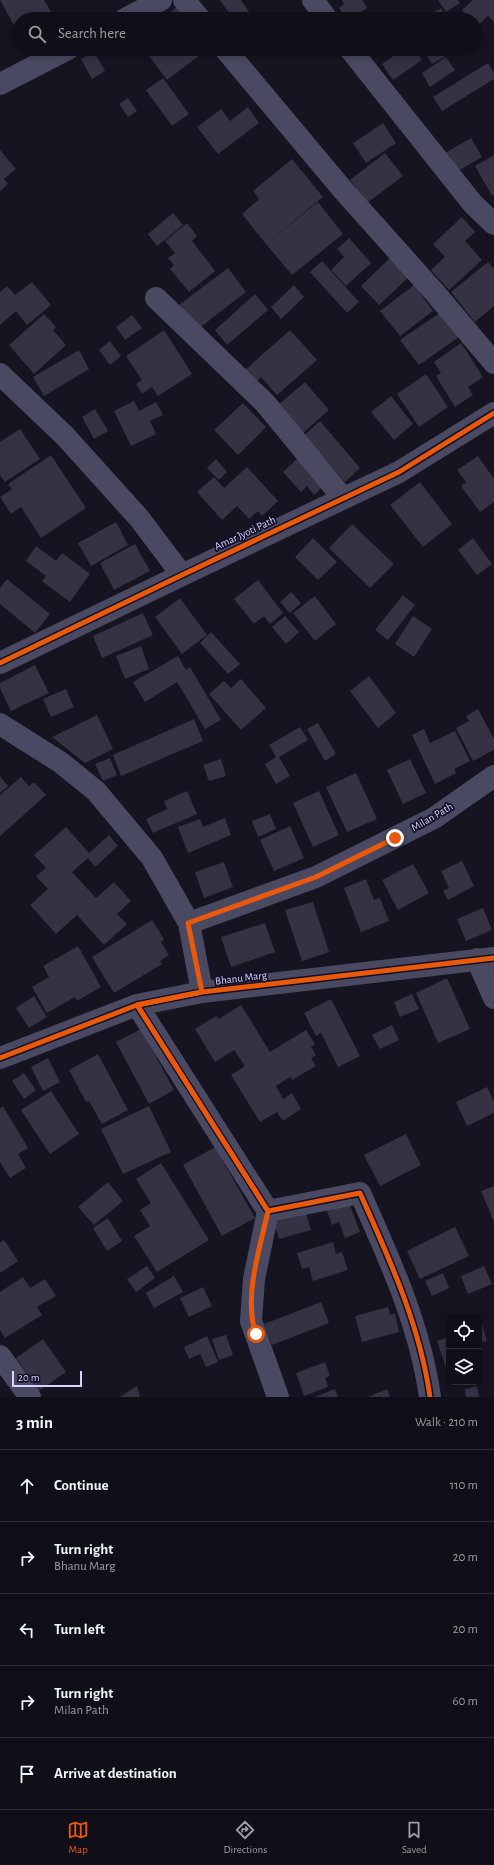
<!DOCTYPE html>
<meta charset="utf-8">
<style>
body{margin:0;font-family:"Alegreya Sans",sans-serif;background:#1e1d26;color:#f1f3f6}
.controls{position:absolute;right:12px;bottom:12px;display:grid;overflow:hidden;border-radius:8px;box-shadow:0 2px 6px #0003}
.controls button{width:36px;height:36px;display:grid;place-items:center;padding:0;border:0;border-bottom:1px solid #302f38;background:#100f19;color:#f1f3f6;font:20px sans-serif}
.scale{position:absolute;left:12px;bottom:10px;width:70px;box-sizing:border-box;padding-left:4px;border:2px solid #d9d4ff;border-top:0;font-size:11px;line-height:14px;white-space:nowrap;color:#d9d4ff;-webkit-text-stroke:3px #130f26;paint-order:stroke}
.stop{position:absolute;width:12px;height:12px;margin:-9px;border:3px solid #ea580c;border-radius:50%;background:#fff}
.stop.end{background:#ea580c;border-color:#fff;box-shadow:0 1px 4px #0008}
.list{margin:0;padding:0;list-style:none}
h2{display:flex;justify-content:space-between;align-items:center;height:52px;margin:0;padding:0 16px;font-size:17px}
h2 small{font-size:13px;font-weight:400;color:#9c9ca2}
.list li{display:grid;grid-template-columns:26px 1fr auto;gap:12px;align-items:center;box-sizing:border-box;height:72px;padding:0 16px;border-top:1px solid #302f38}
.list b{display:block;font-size:15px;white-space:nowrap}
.list p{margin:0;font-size:13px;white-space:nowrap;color:#9c9ca2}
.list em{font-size:13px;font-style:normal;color:#9c9ca2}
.icon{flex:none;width:22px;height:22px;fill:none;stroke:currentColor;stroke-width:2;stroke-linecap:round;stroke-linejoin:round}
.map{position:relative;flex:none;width:494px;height:1397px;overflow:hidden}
.search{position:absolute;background:#100f19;box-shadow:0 2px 6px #0003;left:12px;right:12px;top:12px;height:44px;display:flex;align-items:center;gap:10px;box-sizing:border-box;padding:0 14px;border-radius:22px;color:#9c9ca2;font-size:15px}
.sheet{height:412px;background:#100f19}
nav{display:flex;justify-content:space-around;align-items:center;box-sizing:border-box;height:56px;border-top:1px solid #302f38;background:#100f19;font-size:11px;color:#9c9ca2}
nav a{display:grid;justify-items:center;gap:2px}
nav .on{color:#ea580c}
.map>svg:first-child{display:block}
.building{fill:#343243}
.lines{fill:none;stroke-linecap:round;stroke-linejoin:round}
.minor{stroke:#4a4962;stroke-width:22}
.cycleway-casing{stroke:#130f26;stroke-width:8}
.cycleway{stroke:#e8590c;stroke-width:5}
.route{stroke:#ea580c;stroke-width:5}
.labels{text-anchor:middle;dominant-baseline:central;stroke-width:3.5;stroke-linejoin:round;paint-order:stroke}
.street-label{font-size:11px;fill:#d9d4ff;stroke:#130f26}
</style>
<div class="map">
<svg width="494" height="1397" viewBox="0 0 494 1397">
<rect width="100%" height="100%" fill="#161421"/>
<!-- building -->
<path class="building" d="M0,0H44L55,18L19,19V34Z
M220,0H241L254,19H233Z
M342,0H362L367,8L351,19H346L339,8L344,4Z
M438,0H458L460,3L446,12Z
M473,0H494V22L488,16L476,27L475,19H470L462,10Z
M177,7L186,19H162Z
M441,8L447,19H423Z
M144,49H208L167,80Z
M403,49H415L422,60L393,80L382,64Z
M423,49H458L432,64Z
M94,52L105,71L92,79L81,59Z
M446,57L455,70L430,87L422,73Z
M488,63L494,73V79L442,111L433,97Z
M163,78L189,114L172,126L146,90Z
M128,98L137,111L128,117L119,104Z
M248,107L259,123L218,154L197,127L221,109L230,121Z
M383,123L396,143L366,163L353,143Z
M471,138L482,157L456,172L445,153Z
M0,150L16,169L4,179L8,184L0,191Z
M385,153L403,176L367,203L350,180Z
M494,155V194L492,196L475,166Z
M292,159L323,197L266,244L242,214L259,199L253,191Z
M318,202L343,234L292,275L266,244Z
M173,213L183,225L157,246L148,234Z
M462,217L475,232L465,241L482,260L449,290L431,270L445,257L433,244Z
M187,223L197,236L192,241L215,271L189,292L170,269L174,265L168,258L175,253L165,241Z
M349,238L371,263L346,286L331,270L344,257L337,249Z
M391,257L409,277L379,305L361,286Z
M322,261L359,302L347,313L310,272Z
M488,262L494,269V306L475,322L451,292Z
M228,268L246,292L198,329L179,305Z
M32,282L51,305L27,325L16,311L0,325V292L7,286L15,295Z
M294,285L304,297L281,319L271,307Z
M414,285L433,311L400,336L380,311Z
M255,294L268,310L227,345L215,330Z
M441,312L459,337L419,365L400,340Z
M44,314L56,327L53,330L66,345L34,374L9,345Z
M132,315L142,328L125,340L116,327Z
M164,330L192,374L158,396L152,387L142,394L136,384L142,380L126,356Z
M290,330L317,360L277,395L261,377L256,382L245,370Z
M110,341L121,356L110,365L99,350Z
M461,343L483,377L468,387L473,395L455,407L436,376L441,373L434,362Z
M79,350L89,369L44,396L33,377Z
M426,374L448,407L419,427L397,394Z
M305,382L329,410L303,433L278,405Z
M391,396L413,424L394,440L371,412Z
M134,401L139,411L156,402L163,415L150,421L156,434L131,446L114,411Z
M243,403L266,427L238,455L214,430Z
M95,409L108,431L94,439L82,417Z
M320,421L360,468L345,482L304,435Z
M20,429L40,459L5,482L0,475V442Z
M51,455L86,508L41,538L21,507L11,514L0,497L12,489L8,484Z
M478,456L494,479V502L480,512L461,486L466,482L457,470Z
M298,458L323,486L314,495L307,486L301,492L283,472Z
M216,459L227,472L219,480L207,468Z
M247,467L278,501L262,516L258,511L249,519L237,506L222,520L197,492L214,477L224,488Z
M420,482L452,524L423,547L390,505Z
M116,522L128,545L91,566L78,543Z
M352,524L394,564L370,588L329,548Z
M313,538L337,562L318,580L295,557Z
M473,538L492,564L477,575L458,550Z
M135,544L150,571L114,590L100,563Z
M36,546L56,561L62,553L90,574L70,602L42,581L46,576L26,561Z
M7,579L50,614L35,633L0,604V588Z
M258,580L283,613L270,624L264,616L254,624L234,599Z
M291,592L301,603L290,613L280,602Z
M403,595L415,605L388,640L375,630Z
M315,596L336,624L315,641L293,613Z
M180,598L207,635L182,654L155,617Z
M143,613L153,635L102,658L93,636Z
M285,616L299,632L286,644L272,627Z
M413,616L432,629L414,657L395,644Z
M211,632L240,664L228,674L200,643Z
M141,646L149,669L125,679L116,656Z
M178,656L186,670L190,667L221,720L205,729L177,682L145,702L133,682Z
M35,665L49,693L11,711L0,688V683Z
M369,676L396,713L378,728L350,691Z
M241,679L266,708L241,730L209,694L224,681L231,688Z
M66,689L74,707L51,717L43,699Z
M478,709L494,739V750L473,761L456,728L469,721L466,716Z
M97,715L113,749L85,763L52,737Z
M194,719L203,741L121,776L113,755Z
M318,723L336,754L325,761L307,729Z
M300,727L308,740L279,757L290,776L276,784L265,764L276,757L269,745Z
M424,729L430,743L455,731L470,761L454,769L456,773L435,784L412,735Z
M110,758L117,775L103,781L95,764Z
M221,759L226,776L209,781L203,765Z
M410,759L426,793L403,804L387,770Z
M356,773L377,819L347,832L326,787Z
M0,776L8,786L0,793Z
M21,777L29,786L34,782L46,795L0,836V795Z
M187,791L197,814L153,833L146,819L167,809L164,801Z
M319,791L339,835L313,847L293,803Z
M270,814L276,829L258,837L252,821Z
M225,818L231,835L188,853L178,827L200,819L203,827Z
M290,826L304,858L274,871L260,840Z
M66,827L89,853L109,835L118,846L95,867L88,858L72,872L96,898L114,882L131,901L117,914L127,924L104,945L77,915L56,934L30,905L48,889L36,876L46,868L34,855Z
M462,861L474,886L448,900L443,891L449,888L441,871Z
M224,862L233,887L204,898L195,872Z
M413,864L429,893L398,910L382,880Z
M366,879L374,900L380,898L389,921L361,932L344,888Z
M313,902L329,952L302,961L285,910Z
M483,908L492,930L466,941L457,919Z
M152,920L164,939L161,942L169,955L160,961L162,964L114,993L92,957Z
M265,923L275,952L231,967L221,937Z
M78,946L101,987L77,1001L75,997L47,1013L32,987L49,977L43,966Z
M447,978L470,1029L438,1043L416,993Z
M412,994L419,1009L400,1017L394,1002Z
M34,996L47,1017L29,1028L16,1008Z
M331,999L360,1056L338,1067L321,1033L316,1036L304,1013Z
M241,1005L270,1052L306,1030L315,1044L311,1047L316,1055L311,1058L316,1066L292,1080L290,1077L276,1086L283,1099L292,1093L301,1109L283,1121L277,1112L260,1122L231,1075L245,1066L234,1050L215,1062L195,1029L216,1016L219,1019Z
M392,1025L399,1040L380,1049L372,1035Z
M141,1029L174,1090L149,1104L116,1042Z
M98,1054L128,1110L102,1124L89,1101L86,1102L69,1070Z
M48,1058L60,1082L43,1091L31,1067Z
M24,1073L36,1090L24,1099L12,1081Z
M487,1087L494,1102V1113L467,1126L456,1102Z
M51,1091L79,1134L50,1154L21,1110Z
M3,1106L28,1148L18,1154L26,1168L10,1178L0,1162V1108Z
M149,1106L171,1152L123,1174L101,1129Z
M406,1134L421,1165L380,1186L364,1155Z
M215,1147L255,1218L222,1236L183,1165Z
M161,1163L209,1240L157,1272L134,1236L150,1226L140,1210L151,1203L136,1179Z
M108,1182L123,1201L94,1225L78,1207Z
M494,1186V1222L481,1191Z
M348,1200L360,1232L345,1238L339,1222L332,1225L326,1208Z
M305,1210L311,1230L279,1239L273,1220Z
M108,1218L122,1241L107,1251L93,1228Z
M455,1227L469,1256L420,1279L407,1251Z
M4,1240L18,1261L0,1273V1243Z
M333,1242L336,1254L342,1252L348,1270L313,1281L309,1267L302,1269L297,1253Z
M147,1266L155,1278L136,1292L127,1279Z
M484,1266L492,1284L468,1294L461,1276Z
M443,1273L449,1288L432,1296L425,1281Z
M174,1276L183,1292L154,1308L146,1293Z
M23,1277L30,1288L45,1279L56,1296L37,1307L42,1315L5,1338L0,1330V1292Z
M203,1287L212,1306L189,1317L180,1298Z
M321,1302L329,1323L272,1345L264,1324Z
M388,1307L390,1315L395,1313L399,1332L362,1342L355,1316Z
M479,1321H481L487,1341L479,1343Z
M226,1335L233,1355L219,1360L212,1339Z
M207,1336L218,1362L206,1367L200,1354L189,1359L184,1347Z
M449,1337V1377L437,1341Z
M43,1339L66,1372L39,1391L16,1358Z
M325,1362L330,1376L325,1378L328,1387L304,1396L296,1373Z
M137,1386L140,1397H120Z
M477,1386L479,1397H466L465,1389Z
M335,1389L338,1397H315Z
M387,1389L390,1397H368Z"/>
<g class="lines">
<!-- minor -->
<path class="minor" d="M184,0L200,19
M313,0L327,19
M125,19L161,0
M225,49L343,190L435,293L494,363
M350,49L473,204L494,224
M0,84L68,49
M156,298L265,403L343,498
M0,374L65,436L139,518L182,575
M0,663L182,575L399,472L494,413
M0,724L60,762L96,791L152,858L189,923L202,992
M189,923L316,877L434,818L494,776
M477,959L494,998
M137,1005L268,1211L360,1193C389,1258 420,1325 430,1397
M0,1058L137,1005L202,992L494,958
M268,1211L254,1279L251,1321L278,1397
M0,1356L30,1397"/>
<!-- cycleway casing -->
<g class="cycleway-casing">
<path id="cycleway" d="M0,663L182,575L399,472L494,413
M137,1005L268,1211L360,1193C389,1258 420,1325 430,1397
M0,1058L137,1005L202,992L494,958"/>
</g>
<!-- cycleway -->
<use href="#cycleway" class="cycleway"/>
</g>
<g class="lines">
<!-- route -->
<path class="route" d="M256,1334C243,1298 260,1248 268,1211L137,1005L202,992L188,923L316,877L395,838"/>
</g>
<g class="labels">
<!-- street labels -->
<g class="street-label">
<text transform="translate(245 533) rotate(-25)">Amar Jyoti Path</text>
<text transform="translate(432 817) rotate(-30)">Milan Path</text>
<text transform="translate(241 978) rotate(-7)">Bhanu Marg</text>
</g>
</g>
</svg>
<div class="controls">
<button><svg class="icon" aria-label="locate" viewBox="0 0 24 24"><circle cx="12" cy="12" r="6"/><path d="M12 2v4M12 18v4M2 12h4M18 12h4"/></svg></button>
<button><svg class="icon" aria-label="layers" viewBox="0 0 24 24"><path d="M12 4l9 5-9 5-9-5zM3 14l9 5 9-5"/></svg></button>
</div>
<div class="scale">20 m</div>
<div class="stop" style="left:256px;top:1334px"></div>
<div class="stop end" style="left:395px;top:838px"></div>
<div class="search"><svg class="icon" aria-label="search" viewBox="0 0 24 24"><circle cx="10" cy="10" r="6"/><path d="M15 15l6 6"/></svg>Search here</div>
</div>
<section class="sheet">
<h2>3 min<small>Walk · 210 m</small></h2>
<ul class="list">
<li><svg class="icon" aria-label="ahead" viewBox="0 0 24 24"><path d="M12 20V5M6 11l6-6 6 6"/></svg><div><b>Continue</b></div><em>110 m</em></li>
<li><svg class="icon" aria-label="right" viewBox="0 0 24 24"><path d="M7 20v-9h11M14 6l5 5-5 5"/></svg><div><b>Turn right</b><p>Bhanu Marg</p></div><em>20 m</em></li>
<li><svg class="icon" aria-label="left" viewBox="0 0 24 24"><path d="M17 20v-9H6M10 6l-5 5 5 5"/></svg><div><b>Turn left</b></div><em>20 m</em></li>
<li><svg class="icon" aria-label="right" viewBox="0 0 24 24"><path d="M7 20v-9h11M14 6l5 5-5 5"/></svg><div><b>Turn right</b><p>Milan Path</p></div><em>60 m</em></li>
<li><svg class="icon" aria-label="arrive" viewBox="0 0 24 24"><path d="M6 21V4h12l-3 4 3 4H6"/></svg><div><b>Arrive at destination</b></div></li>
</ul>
</section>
<nav>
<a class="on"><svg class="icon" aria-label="map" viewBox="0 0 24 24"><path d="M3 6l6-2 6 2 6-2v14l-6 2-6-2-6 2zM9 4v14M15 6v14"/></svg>Map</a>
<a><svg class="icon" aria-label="directions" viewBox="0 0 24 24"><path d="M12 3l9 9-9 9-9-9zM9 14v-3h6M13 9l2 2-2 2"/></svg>Directions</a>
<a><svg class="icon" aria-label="saved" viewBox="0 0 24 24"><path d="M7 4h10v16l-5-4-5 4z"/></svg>Saved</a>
</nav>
